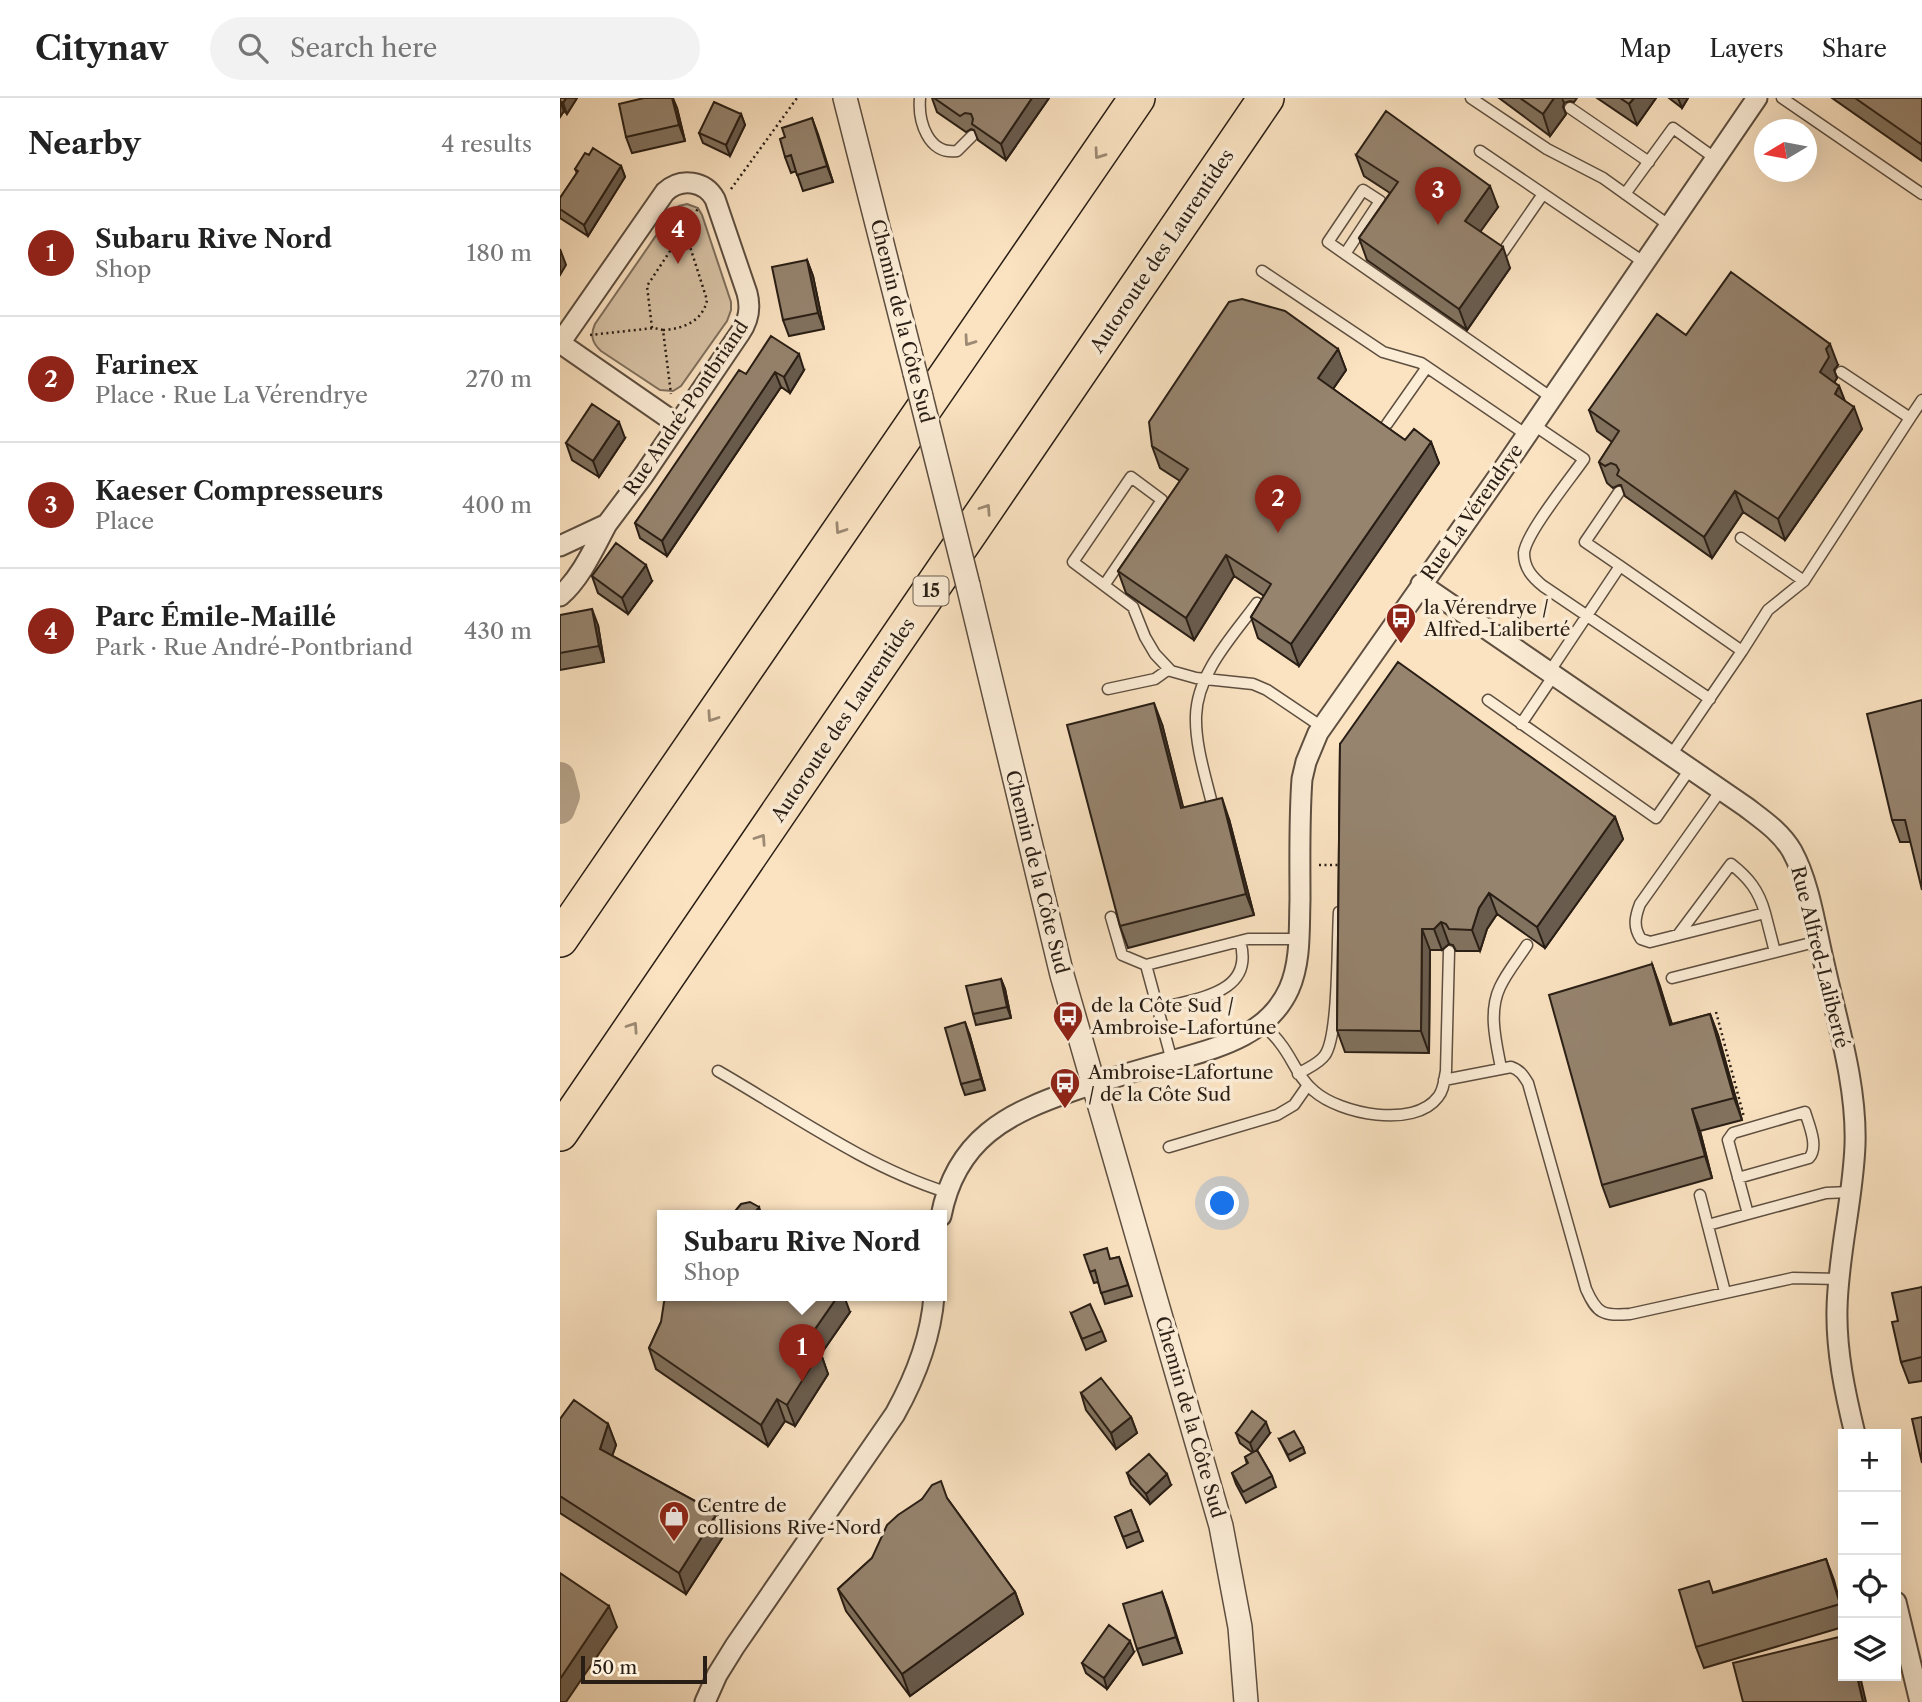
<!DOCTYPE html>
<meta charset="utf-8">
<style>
body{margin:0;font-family:"Libre Caslon Text",serif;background:#f2f2f2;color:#222}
.controls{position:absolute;right:21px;bottom:21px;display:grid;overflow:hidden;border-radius:0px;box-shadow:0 7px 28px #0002}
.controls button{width:63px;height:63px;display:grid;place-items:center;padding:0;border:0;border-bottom:2px solid #e0e0e0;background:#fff;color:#222;font:35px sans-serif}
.compass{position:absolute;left:1194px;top:21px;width:63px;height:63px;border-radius:50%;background:#fff;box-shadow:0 7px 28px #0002;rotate:260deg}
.scale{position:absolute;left:21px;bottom:18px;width:126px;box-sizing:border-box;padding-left:7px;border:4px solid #291e15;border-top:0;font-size:19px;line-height:24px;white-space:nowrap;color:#291e15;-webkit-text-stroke:5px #fcedd7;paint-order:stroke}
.you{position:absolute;left:663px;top:1106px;width:24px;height:24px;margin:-18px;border:5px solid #fff;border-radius:50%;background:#1a73e8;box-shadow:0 0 0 10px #1a73e833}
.badge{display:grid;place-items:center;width:46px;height:46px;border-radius:50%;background:#8f2418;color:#fff;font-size:23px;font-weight:700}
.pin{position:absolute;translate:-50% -58px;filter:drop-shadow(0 2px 4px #0008)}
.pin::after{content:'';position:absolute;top:37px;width:24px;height:21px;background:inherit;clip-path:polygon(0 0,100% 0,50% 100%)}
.popup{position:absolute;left:97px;top:1112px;width:290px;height:91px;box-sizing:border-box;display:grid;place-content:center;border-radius:0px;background:#fff;filter:drop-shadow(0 2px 5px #0005);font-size:23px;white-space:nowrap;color:#767676}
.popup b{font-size:26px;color:#222}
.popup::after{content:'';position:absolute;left:50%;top:100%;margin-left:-14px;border:14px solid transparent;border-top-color:#fff}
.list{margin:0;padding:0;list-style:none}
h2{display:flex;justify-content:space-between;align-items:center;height:91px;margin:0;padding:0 28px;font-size:30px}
h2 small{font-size:23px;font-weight:400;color:#767676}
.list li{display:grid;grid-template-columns:46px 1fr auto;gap:21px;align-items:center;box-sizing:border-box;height:126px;padding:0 28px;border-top:2px solid #e0e0e0}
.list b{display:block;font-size:26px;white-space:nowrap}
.list p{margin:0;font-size:23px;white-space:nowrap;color:#767676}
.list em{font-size:23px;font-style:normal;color:#767676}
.icon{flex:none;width:38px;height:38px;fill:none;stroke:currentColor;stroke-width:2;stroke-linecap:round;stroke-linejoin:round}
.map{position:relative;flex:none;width:1362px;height:1604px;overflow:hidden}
header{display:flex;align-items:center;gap:42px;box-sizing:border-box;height:98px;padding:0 35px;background:#fff;border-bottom:2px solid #e0e0e0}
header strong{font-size:33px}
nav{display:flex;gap:38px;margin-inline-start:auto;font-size:24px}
.search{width:490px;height:63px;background:#f2f2f2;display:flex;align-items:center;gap:18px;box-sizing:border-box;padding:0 24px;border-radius:38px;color:#767676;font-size:26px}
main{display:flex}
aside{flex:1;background:#fff}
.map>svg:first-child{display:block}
.green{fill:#d7c2a5;stroke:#80705d;stroke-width:2}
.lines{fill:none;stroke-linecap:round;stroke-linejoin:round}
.river{stroke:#b4a087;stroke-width:30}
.service-casing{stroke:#5e4f40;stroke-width:13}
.minor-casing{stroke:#5e4f40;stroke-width:23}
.tertiary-casing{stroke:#5e4f40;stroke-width:26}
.motorway-casing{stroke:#291e15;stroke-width:38}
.path{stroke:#291e15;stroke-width:2.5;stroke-dasharray:2 3.5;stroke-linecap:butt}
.service{stroke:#fcedd7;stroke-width:10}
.minor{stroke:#fcedd7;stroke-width:19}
.tertiary{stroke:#fcedd7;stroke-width:23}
.motorway{stroke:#fbe3c2;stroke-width:35}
.tertiary-bridge-casing{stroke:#5e4f40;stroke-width:26;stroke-linecap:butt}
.tertiary-bridge{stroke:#fcedd7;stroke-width:23}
.wall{fill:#81725f;stroke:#291e15;stroke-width:2}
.shaded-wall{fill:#695c4e;stroke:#291e15;stroke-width:2}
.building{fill:#96846f;stroke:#291e15;stroke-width:2}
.oneway{stroke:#9c8a74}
.labels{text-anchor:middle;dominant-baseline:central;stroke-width:7;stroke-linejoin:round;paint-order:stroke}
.shield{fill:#fcedd7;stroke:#685c4f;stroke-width:2}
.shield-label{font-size:18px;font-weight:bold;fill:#291e15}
.street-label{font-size:19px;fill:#291e15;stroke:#fcedd7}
.poi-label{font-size:19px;fill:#291e15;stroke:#fcedd7;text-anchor:start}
</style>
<header>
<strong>Citynav</strong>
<div class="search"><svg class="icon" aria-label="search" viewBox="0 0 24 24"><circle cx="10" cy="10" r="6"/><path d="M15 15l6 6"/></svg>Search here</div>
<nav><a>Map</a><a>Layers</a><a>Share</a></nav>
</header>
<main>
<aside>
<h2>Nearby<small>4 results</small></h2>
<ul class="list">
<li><span class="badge">1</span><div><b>Subaru Rive Nord</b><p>Shop</p></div><em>180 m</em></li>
<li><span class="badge">2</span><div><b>Farinex</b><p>Place · Rue La Vérendrye</p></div><em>270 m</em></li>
<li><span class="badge">3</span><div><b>Kaeser Compresseurs</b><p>Place</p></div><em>400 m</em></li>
<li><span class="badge">4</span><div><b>Parc Émile-Maillé</b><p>Park · Rue André-Pontbriand</p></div><em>430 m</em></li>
</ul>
</aside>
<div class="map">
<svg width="1362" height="1604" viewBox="0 0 1362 1604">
<rect width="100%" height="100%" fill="#fbe3c2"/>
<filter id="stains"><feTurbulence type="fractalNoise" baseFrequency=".00286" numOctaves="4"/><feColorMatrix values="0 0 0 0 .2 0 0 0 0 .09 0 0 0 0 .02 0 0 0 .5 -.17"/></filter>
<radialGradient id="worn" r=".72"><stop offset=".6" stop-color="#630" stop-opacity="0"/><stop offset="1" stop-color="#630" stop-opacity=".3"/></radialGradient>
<!-- green -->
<path class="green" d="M127,106L138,110L142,117L171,204V212L167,223L121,288L113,293L100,292L41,253C32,245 30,237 35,226L113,113L119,108Z"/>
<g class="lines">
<!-- river -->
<path class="river" d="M0,679L5,698L0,711"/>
<!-- service casing -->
<g class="service-casing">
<path id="service" d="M360,0C358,23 368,57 397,53L412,38
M911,0L987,51L1043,80L1110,128
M1222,0L1362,96
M1010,10L1089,64
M920,53L1085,165
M1065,96L1113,30L1156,61
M943,154L983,96
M785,156L820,103L803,92L768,144L785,156L992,300
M702,173L823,254L861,265L967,337
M1350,320L1362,302
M827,326L867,269
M974,327L1024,361C1011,380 966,435 964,455C964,470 972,479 983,488L1150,601
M1059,394L1025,444L1060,468
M1181,440L1244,483
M545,486L602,402L571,379L513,464L573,509L585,539L595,556L611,573L636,580L693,586L707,592L762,629
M1182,553L1208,512L1244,483L1350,320L1281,274
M990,573L1060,468L1182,553L1111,657
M548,591L595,581L609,571
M928,602L1096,720L1130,671
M961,626L994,577
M1161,692L1080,806C1075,819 1073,829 1081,841L1090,844L1205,815L1215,854
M654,714C647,683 635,649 636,618C637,575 673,538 697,505
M551,819L562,857L586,867
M1118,837L1171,766C1189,780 1199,793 1205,815
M1112,880L1259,843
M598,911C634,900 696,897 680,843
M702,925C708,932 715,938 720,945C733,961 738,980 754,993C780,1016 854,1031 878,999C884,992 884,982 886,973L889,853
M612,963L586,867L688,841H739
M941,970C936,944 928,914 940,889C947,874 958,861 967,847
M158,973C231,1015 306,1069 386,1094
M738,976C747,970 759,966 765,957C779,937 777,844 779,814
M884,982L951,969C960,972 963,977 968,985L1026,1191C1037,1216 1043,1218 1070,1216L1233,1180L1279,1181
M609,1049L717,1017L734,1007L748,987
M1178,1080L1249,1060C1259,1049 1249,1027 1245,1014L1173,1035L1168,1042L1188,1116L1266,1095L1290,1094
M1140,1097L1165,1194
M1148,1127L1188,1116"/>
</g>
<!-- minor casing -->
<g class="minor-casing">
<path id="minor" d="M0,245L105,94C121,79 145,83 155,101L187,195C191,210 189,222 180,235L83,378L47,426
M0,245L117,326
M0,448L47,426C34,450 21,480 0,498
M861,486L1186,709C1203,722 1221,734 1232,753C1250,786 1255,828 1264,865C1277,924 1297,986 1295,1047C1293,1102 1278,1156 1277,1211C1276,1253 1285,1295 1295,1336
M381,1118C396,1041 447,1015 515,992C550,980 586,970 622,960C664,948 709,935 729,891C741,864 739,832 740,802C740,762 739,721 742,681L746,664L758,635L942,373L1197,0
M1336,1504L1360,1604
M145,1604L157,1577L175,1548L335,1316C355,1280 371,1240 374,1198"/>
</g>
<!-- tertiary casing -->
<g class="tertiary-casing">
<path id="tertiary" d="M285,0L355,275
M408,487L502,877L661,1428L680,1529L686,1604"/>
</g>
<!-- motorway casing -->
<g class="motorway-casing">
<path id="motorway" d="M0,841L577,0
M0,1035L706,0"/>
</g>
<!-- path -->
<path class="path" d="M171,91L237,0
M92,230L87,188L139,109
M103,232C123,231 143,223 147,202L117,108
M30,237L94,230L103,232L111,296
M759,767H780
M1156,914L1184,1019"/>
<!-- service -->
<use href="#service" class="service"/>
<!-- minor -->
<use href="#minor" class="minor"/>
<!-- tertiary -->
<use href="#tertiary" class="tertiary"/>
<!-- motorway -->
<use href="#motorway" class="motorway"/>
<!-- tertiary-bridge casing -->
<g class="tertiary-bridge-casing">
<path id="tertiary-bridge" d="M355,275L408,487"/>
</g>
<!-- tertiary-bridge -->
<use href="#tertiary-bridge" class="tertiary-bridge"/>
</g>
<!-- wall -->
<path class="wall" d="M0,0H17L7,16L4,13L0,19Z
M84,0H113L117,10L125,43L72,55L66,39Z
M372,0H489L446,62L418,42L414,32L411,31L406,34L377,14Z
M939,0H1017L1014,4L1010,3L1004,5L1003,9L1006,16L990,38Z
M1037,0H1096L1077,27Z
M1109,0H1128L1122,10Z
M1272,0H1362V63Z
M181,16L185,27L170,58L143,45L139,35Z
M252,20L273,84L243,93L236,73L231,75L225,59V39Z
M29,57L61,68L65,79L28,138L0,120V100L17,75L15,71Z
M796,57L938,109L920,133L950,170L907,232L807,162L799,140L830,95L804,78Z
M247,162L253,178L264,231L229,238L223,222Z
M1126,237L1278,267L1274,272L1277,280L1274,284L1279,288L1285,303L1302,331L1225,442L1183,414L1152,460L1065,398L1061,387H1059L1053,390L1047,385L1039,364L1052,344L1037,333L1029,312Z
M778,251L786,272L773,291L845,342L871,344L879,365L739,568L698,540L691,519L704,498L674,478L634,542L566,495L558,473L620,383L600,370L592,348Z
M244,272L230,295L221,289L107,458L80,440L75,425L186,276Z
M65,340L39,379L12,362L6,345Z
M32,478L92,483L68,516L38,495Z
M0,517L38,527L44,564L0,572Z
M1362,602L1350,744H1340L1332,722Z
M602,626L623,710L669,721L694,817L568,850L560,828Z
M780,646L1055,719L1063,741L985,850L937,816L927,831L920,853H896L893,847L889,846L882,852H870L869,955L785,954L777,932Z
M1092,866L1112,926L1150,916L1158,937L1182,1022L1140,1033L1152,1080L1050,1109L1042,1087Z
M441,881L445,891L451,920L416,927L413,916Z
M409,935L425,992L405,997L401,986Z
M559,1159L572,1198L545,1206L538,1184L534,1185L530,1174L551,1161Z
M1362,1189V1283L1349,1285L1341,1264L1338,1223Z
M290,1214L261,1256L268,1276L235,1328L225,1323L208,1348L96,1271L89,1250L101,1224Z
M511,1215L542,1233L546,1243L526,1252Z
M521,1295L571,1319L577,1335L556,1351L526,1312Z
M0,1321L48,1326L56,1347L52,1358L157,1415L164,1437L126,1496L0,1415Z
M676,1335H710L697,1352L712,1378L716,1389L686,1405L676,1386L672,1375L687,1366L685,1359L693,1355L680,1345Z
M719,1341L743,1349L745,1355L730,1363Z
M567,1375L611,1387L590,1406L571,1386Z
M387,1400L455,1494L463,1516L350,1598L286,1513L278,1491L312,1460L362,1401Z
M571,1412L583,1443L567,1450L555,1419Z
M1266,1461L1283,1513V1529L1144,1570L1136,1549L1154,1494Z
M602,1494L622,1555L583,1567L577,1551Z
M574,1554L547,1591L526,1575L522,1565Z"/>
<!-- shaded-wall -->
<path class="shaded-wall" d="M6,0H17L7,16L3,5Z
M112,0L117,10L125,43L119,27Z
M472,0H489L446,62L441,46Z
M994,0H1002L1004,5L1003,9L1006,16L990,38L983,16Z
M1074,0H1096L1077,27L1069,6Z
M1118,0H1128L1122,10Z
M0,3L4,13L0,19Z
M181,16L185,27L170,58L166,47Z
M252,20L258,36L273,84L267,68Z
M61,68L65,79L28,138L24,127Z
M930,88L938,109L913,144L905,123Z
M943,149L950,170L907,232L899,211Z
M0,151L6,167L0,177Z
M247,162L253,178L264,231L258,215Z
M1270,246L1278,267L1274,272L1277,280L1268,295L1260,274L1266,251Z
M778,251L786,272L766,301L758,280Z
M239,256L244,272L230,295L224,279Z
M215,274L221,289L107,458L102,443Z
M1279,288L1287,309L1275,296Z
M1294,309L1302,331L1225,442L1218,421Z
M59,324L65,340L39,379L33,363Z
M871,344L879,365L739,568L731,546Z
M1175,393L1183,414L1152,460L1144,439Z
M666,457L674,478L634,542L626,520Z
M86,467L92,483L68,516L62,500Z
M32,511L38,527L44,564L39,548Z
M594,605L602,626L629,732L621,710Z
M662,700L669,721L694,817L686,796Z
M1055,719L1063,741L985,850L977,829Z
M929,795L937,816L927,831L920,853L912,832L919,810Z
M881,824L889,846L882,852L874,831Z
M862,831L870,852L869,955L861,933Z
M1092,866L1100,888L1118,948L1110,927Z
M441,881L445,891L451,920L447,909Z
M1150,916L1158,937L1182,1022L1174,1000Z
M405,924L409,935L425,992L421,981Z
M1132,1011L1140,1033L1152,1080L1145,1058Z
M199,1109L202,1118H192Z
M278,1198H284L290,1214L261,1256L268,1276L235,1328L227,1307L246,1244Z
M217,1301L225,1323L208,1348L201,1327Z
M571,1319L577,1335L556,1351L551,1335Z
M706,1324L710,1335L694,1356L690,1345Z
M48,1326L56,1347L47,1372L40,1351Z
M607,1376L611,1387L590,1406L586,1396Z
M157,1415L164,1437L126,1496L119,1475Z
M1266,1461L1274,1482L1283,1516L1280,1506Z
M455,1494L463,1516L350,1598L342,1576Z
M602,1494L608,1510L622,1555L616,1539Z
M49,1508L57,1529L6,1604H0V1581Z
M570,1543L574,1554L547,1591L544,1580Z
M1297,1578H1300L1306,1604H1303Z"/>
<!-- building -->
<path class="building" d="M0,0H6L3,5L0,3Z
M84,0H112L119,27L66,39L59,6Z
M374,0H472L441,46L412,26L413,21L411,16L405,15L400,18Z
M960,0H994L983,16Z
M1060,0H1074L1069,6Z
M1295,0H1362V44L1361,46Z
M154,4L181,16L166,47L139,35Z
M826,13L930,88L905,123L943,149L899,211L799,140L838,84L796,57Z
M252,20L267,68L237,77L231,57L225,59L220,41L225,39L222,30Z
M33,50L61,68L24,127L0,111V100L18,73L15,71L25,55L29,57Z
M247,162L258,215L223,222L212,169Z
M1171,174L1270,246L1266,251L1269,259L1260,274L1279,288L1275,296L1294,309L1218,421L1175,393L1144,439L1057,377L1059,372L1056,367L1051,365L1045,368L1039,364L1059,333L1029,312L1097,216L1126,237Z
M682,201L725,213L778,251L758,280L845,342L854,331L871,344L731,546L691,519L711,486L666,457L626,520L558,473L628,371L592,348L589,324L669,204Z
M211,238L239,256L224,279L215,274L102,443L75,425L179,272L186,276Z
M32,306L59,324L33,363L6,345Z
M56,445L86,467L62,500L32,478Z
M32,511L39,548L0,555V517Z
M838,564L1055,719L977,829L929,795L919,810L912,832L889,831L886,826L881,824L874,831H862L861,933L777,932L780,646Z
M1362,602V792L1345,722H1332L1307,616Z
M594,605L621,710L662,700L686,796L560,828L507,627Z
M1092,866L1110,927L1150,916L1174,1000L1132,1011L1145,1058L1042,1087L989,897Z
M441,881L447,909L413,916L406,888Z
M405,924L421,981L401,986L385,930Z
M190,1104L199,1109L192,1118H171L181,1106Z
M547,1150L550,1161L559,1159L568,1187L541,1195L535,1172L530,1174L524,1157Z
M1362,1189V1259L1341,1264L1332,1224L1338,1223L1332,1195Z
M107,1198H278L246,1244L260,1254L227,1307L217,1301L201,1327L89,1250L101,1224L104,1204Z
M530,1206L542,1233L522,1241L511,1215Z
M541,1280L571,1319L551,1335L521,1295Z
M14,1302L48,1326L40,1351L157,1415L119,1475L0,1398V1321Z
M692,1313L706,1324L690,1345L676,1335Z
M1362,1319V1365L1352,1321Z
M734,1333L743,1349L728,1357L719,1341Z
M697,1352L712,1378L683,1394L672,1375L688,1365L685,1359Z
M589,1356L607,1376L586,1396L567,1375Z
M381,1383L387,1400L455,1494L342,1576L278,1491L312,1460L327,1427L338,1417L362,1401L372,1387Z
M571,1412L579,1433L563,1439L555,1419Z
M1266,1461L1280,1506L1136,1549L1119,1492L1149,1483L1153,1495Z
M0,1475L49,1508L0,1581Z
M602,1494L616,1539L577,1551L563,1506Z
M549,1527L570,1543L544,1580L522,1565Z
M1283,1538V1578H1297L1303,1604H1183L1173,1565Z"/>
<!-- one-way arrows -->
<defs><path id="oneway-chevron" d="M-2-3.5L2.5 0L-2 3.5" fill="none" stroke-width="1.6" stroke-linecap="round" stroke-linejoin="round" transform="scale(1.75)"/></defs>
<g class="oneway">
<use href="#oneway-chevron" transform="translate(539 56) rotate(125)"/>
<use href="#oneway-chevron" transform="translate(409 243) rotate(125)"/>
<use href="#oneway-chevron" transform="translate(426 411) rotate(-56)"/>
<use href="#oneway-chevron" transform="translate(280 431) rotate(124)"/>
<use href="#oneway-chevron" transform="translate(152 619) rotate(124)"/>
<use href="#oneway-chevron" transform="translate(201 741) rotate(-56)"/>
<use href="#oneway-chevron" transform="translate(73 929) rotate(-56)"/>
</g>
<!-- icons -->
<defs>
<g id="bus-pin" transform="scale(1.575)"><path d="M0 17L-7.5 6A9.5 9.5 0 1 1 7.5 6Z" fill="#8f2418" stroke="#fcedd7"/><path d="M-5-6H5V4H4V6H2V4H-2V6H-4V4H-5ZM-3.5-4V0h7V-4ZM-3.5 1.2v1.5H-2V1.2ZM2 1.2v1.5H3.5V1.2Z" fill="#fff"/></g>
<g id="shop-pin" transform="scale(1.575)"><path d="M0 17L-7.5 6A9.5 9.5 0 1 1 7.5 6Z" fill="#8f2418" stroke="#fcedd7"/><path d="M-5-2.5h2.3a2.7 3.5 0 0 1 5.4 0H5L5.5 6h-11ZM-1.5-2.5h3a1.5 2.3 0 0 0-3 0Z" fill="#fff"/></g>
</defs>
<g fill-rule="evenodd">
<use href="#bus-pin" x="841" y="520"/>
<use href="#bus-pin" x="508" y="918"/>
<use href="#bus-pin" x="505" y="985"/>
<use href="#shop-pin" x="114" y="1418"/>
</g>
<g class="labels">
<!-- shield labels -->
<rect class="shield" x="353.5" y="478.5" width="35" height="29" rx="5"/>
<g class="shield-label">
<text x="371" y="493">15</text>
</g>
<!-- street labels -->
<g class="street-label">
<text transform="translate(602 153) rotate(-56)">Autoroute des Laurentides</text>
<text transform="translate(342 223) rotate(76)">Chemin de la Côte Sud</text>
<text transform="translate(126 310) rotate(-56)">Rue André-Pontbriand</text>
<text transform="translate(912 414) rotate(-55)">Rue La Vérendrye</text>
<text transform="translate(283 622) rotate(-56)">Autoroute des Laurentides</text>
<text transform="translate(477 774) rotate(76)">Chemin de la Côte Sud</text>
<text transform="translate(1260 859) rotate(76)">Rue Alfred-Laliberté</text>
<text transform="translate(630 1319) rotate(74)">Chemin de la Côte Sud</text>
</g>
<!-- poi labels -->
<g class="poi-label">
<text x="864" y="509">la Vérendrye /<tspan x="864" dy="22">Alfred-Laliberté</tspan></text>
<text x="531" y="907">de la Côte Sud /<tspan x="531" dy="22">Ambroise-Lafortune</tspan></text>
<text x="528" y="974">Ambroise-Lafortune<tspan x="528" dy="22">/ de la Côte Sud</tspan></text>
<text x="137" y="1407">Centre de<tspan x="137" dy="22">collisions Rive-Nord</tspan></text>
</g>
</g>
<rect width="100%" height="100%" filter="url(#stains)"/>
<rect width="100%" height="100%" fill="url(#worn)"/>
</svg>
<div class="controls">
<button>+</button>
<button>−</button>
<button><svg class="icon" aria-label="locate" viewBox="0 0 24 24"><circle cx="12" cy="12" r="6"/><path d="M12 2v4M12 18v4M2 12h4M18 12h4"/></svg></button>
<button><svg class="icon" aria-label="layers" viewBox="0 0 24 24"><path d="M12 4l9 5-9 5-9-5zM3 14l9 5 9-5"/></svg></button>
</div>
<svg class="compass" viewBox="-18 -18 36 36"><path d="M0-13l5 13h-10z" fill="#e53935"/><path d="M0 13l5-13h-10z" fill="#767676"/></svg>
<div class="scale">50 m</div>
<div class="you"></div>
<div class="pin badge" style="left:242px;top:1284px">1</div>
<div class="popup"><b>Subaru Rive Nord</b>Shop</div>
<div class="pin badge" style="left:718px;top:435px">2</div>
<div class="pin badge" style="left:878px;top:127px">3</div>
<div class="pin badge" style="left:118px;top:166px">4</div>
</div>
</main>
